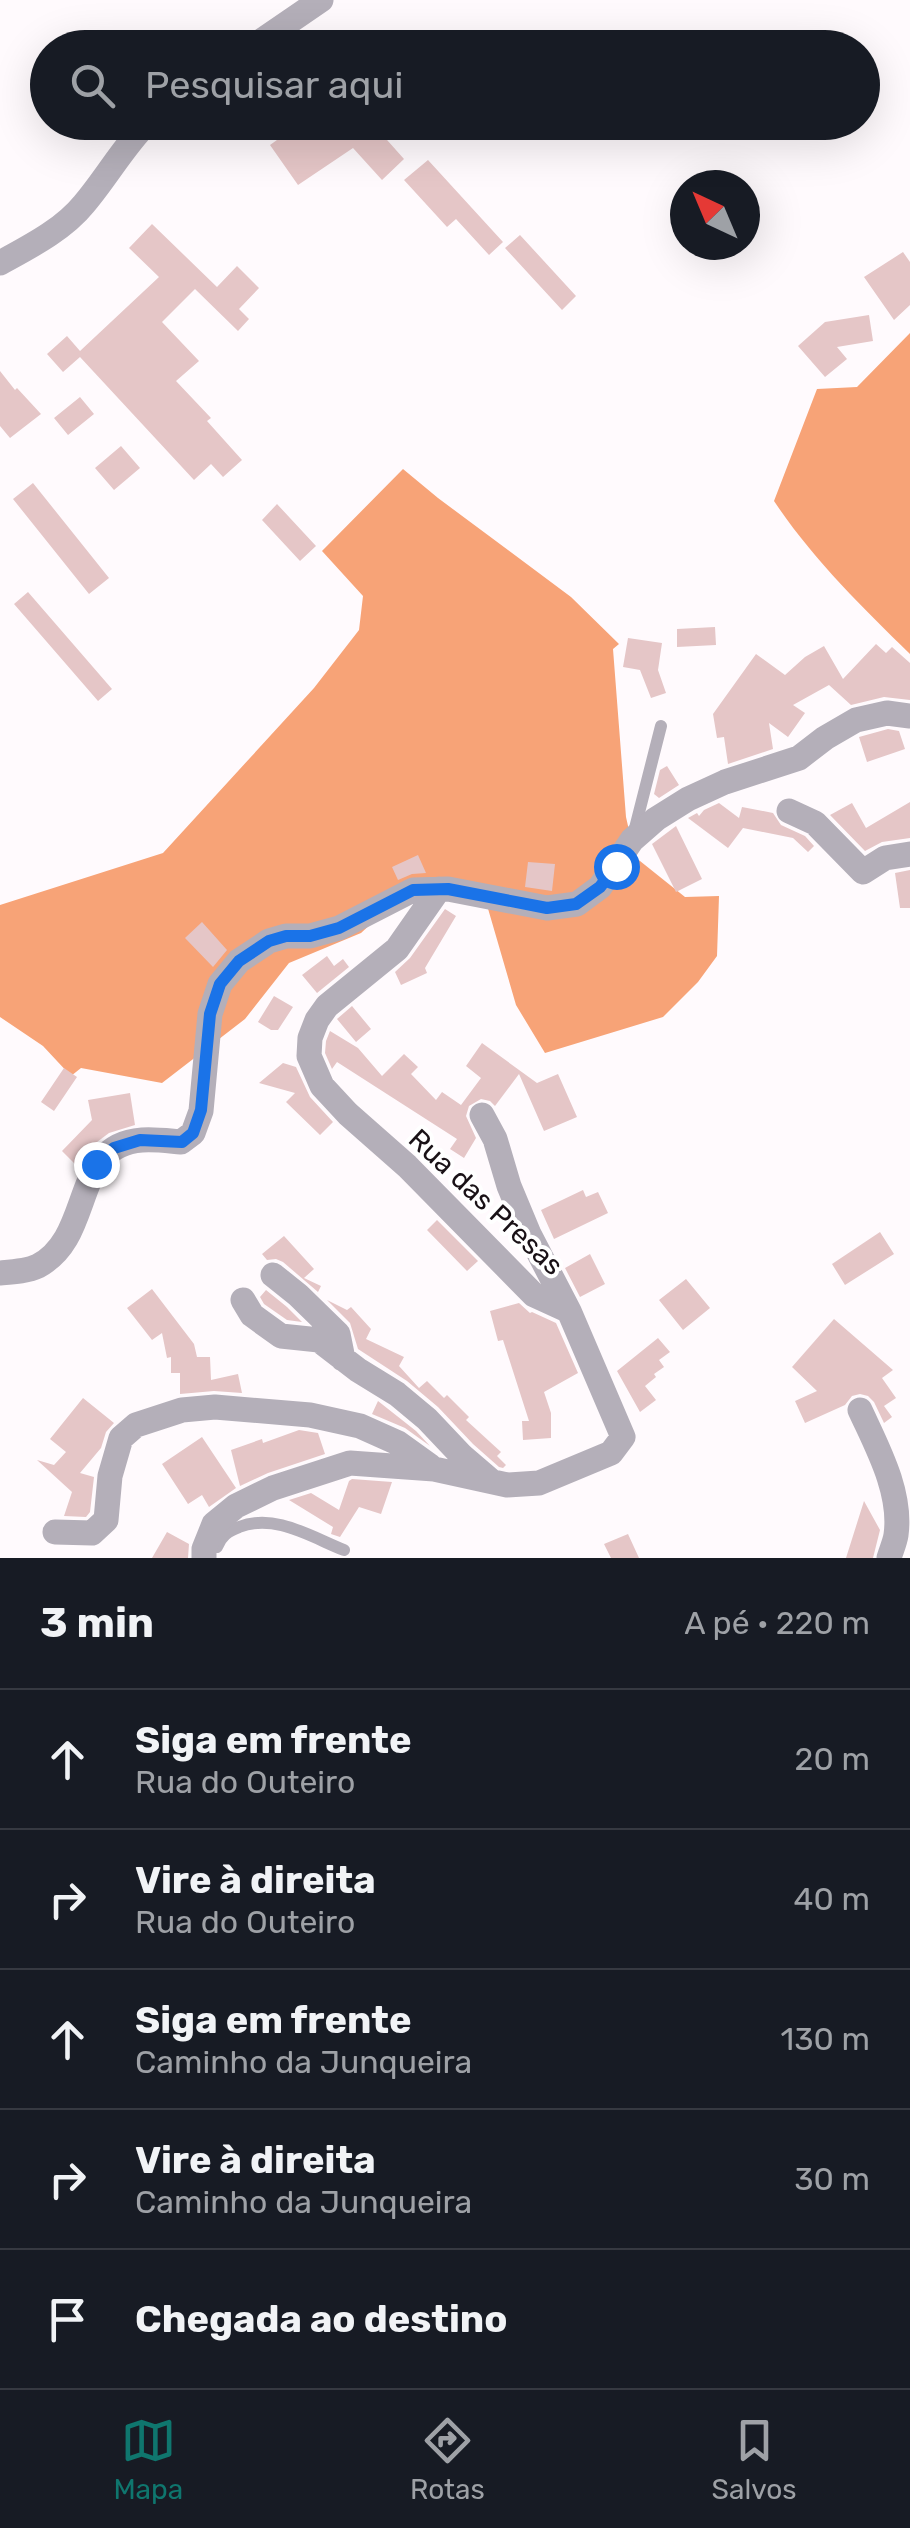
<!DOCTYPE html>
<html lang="pt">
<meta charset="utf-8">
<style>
body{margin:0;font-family:Rubik,sans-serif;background:#242831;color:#f1f3f6}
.compass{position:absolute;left:670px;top:170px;width:90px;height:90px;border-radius:50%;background:#171b24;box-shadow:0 10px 40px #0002;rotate:316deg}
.stop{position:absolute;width:30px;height:30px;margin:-22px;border:8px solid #1a73e8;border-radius:50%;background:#fff}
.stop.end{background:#1a73e8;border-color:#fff;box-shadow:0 2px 10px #0008}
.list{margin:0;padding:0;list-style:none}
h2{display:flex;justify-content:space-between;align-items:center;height:130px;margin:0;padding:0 40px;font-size:42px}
h2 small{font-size:32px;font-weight:400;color:#9ea1a6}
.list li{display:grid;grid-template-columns:65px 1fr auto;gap:30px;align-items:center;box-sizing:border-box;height:140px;padding:0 40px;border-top:2px solid #363941}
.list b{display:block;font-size:38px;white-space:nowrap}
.list p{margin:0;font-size:32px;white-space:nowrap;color:#9ea1a6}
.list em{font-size:32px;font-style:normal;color:#9ea1a6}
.icon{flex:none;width:55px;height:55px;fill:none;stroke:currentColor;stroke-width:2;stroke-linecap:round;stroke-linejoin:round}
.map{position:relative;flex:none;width:910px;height:1558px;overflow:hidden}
.search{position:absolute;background:#171b24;box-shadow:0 10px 40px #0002;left:30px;right:30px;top:30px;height:110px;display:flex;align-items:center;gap:25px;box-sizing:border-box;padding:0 35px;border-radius:55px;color:#9ea1a6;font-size:38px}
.sheet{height:830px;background:#171b24}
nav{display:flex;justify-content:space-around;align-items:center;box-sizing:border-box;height:140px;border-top:2px solid #363941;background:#171b24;font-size:28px;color:#9ea1a6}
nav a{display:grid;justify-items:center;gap:5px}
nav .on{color:#0f766e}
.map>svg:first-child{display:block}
.forest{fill:#f7a377}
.building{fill:#e5c6c7}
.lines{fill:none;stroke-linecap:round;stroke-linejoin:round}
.lane{stroke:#b4afb9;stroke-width:12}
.street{stroke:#b4afb9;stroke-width:25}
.route{stroke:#1a73e8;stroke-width:12}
.labels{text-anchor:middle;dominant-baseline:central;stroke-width:8;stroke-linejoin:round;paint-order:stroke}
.street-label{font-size:28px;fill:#191116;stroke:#fff}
</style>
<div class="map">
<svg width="910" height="1558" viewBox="0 0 910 1558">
<rect width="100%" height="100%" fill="#fffafd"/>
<!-- forest -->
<path class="forest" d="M910,333V654C861,606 812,558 774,501L817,389L857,387Z
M403,469L438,498L571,597L619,644L613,649L626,817L635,857L685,897L719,896L717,956L698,982L663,1017L545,1053L516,1005L482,888L421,878L361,933L289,963L245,1019L162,1083L81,1068L71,1076L43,1046L0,1017V905L163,853L314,688L359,630L363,596L322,551Z"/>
<!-- building -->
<path class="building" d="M302,122H371L404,159L382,180L353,148L298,185L270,145Z
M428,160L503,242L489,255L456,219L447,227L404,180Z
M152,224L217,287L237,266L259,288L239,309L249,319L238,331L195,289L162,322L199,361L176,381L211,418L207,421L242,460L223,477L211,464L194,480L80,357L63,372L47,354L67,336L80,351L159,277L129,248Z
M520,235L576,296L562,310L505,248Z
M903,252L910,262V305L894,320L864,277Z
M869,315L873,341L837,347L847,359L825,377L798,346L825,322Z
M0,371L15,390L17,388L41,414L10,438L0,426Z
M80,397L94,414L68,435L54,418Z
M121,446L140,468L114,490L95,468Z
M33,483L109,578L89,594L13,499Z
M277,504L316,546L300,561L262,520Z
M28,592L112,689L98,701L14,604Z
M715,627L716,645L677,647V629Z
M628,638L662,643L658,670L666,693L651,698L640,670L623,667Z
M876,644L886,653L892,647L910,663V700L884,697L851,705L829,685L793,705L805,713L788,737L769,723L773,749L728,764L724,737L717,738L713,714L756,654L785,675L805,657L824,646L843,679Z
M888,729L899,731L905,749L867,762L859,737Z
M667,766L679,785L659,798L654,794L660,770Z
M910,802V838L882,842L865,851L830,815L852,803L866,828Z
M719,803L739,818L742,807L773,813L781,825L805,836L814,846L808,852L793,838L743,828L728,848L688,818L697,813L699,816L704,810Z
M676,826L702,879L676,892L652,844Z
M418,855L426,873L412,874L398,880L392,867Z
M528,862L555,864L552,891L525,887Z
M910,870V908H900L895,873L890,874Z
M445,909L456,916L425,968L427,973L401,985L395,972L410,958Z
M202,922L227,950L213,967L185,938Z
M327,956L334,966L343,959L349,967L317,993L302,975Z
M274,996L293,1007L278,1030H271L258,1022Z
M352,1006L371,1029L356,1042L337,1019Z
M330,1031L358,1048L382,1076L404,1054L418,1067L411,1074L436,1100L442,1092L461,1105L481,1078L466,1066L482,1043L537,1083L558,1074L577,1117L544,1131L519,1074L495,1106L490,1101L481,1099L469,1106L466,1116L476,1138L464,1158L450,1149L457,1139L337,1062L332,1069L325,1053L326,1041Z
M283,1063L296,1067L310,1097L333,1122L320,1135L286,1102L295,1093L259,1083Z
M64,1068L77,1077L54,1111L41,1102Z
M130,1093L135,1125L109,1133L93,1145L76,1165L62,1151L92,1120L88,1100Z
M583,1190L586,1197L598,1192L608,1213L554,1239L541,1210Z
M437,1220L478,1261L467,1271L427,1230Z
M880,1232L894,1254L845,1285L832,1264Z
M284,1236L314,1269L304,1278L321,1286L318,1292L283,1262L276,1259L267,1260L262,1254Z
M590,1254L605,1284L580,1297L565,1268Z
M686,1279L710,1308L683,1330L659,1300Z
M152,1289L194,1344L197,1357H210L211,1380L238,1374L242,1393L214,1391L180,1394V1373H171V1357L167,1358L162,1333L152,1340L127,1308Z
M266,1290L287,1307L302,1322L287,1320L264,1304L260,1297Z
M327,1300L347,1310L351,1307L371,1329L366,1339L404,1357L399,1366L419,1388L427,1381L444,1398L447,1395L469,1417L466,1420L501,1452L497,1456L506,1465L503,1468L499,1467L473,1444L438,1407L407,1381L358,1349L350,1323Z
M519,1303L530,1313L532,1312L556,1323L578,1373L544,1392L551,1413V1438L523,1440L522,1421H529L503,1340L498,1341L490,1311Z
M834,1319L893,1370L882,1378L896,1398L884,1406L892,1417L884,1423L874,1402L868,1396L860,1394L852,1396L845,1405L805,1423L795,1401L817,1391L792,1367Z
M658,1338L670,1352L659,1360L664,1367L654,1374L656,1377L645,1386L656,1400L640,1412L617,1371Z
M83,1398L114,1423L106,1432L101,1448L80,1473L94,1477L90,1512L86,1517L64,1516L72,1492L37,1460L54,1465L66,1452L50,1439Z
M378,1401L416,1431L430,1446L405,1428L372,1414Z
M299,1430L318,1433L325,1454L268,1473L240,1486L231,1450L262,1439L263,1443Z
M202,1437L236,1488L209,1507L202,1495L188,1504L162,1464Z
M352,1479L392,1482L381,1514L359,1507L340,1537L331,1534L333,1527L289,1500L311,1493L339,1510L349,1481Z
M864,1501L880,1530L873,1558H846Z
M167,1532L189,1544L188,1558H152Z
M628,1534L639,1558H611L604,1544Z"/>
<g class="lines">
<!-- lane -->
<path class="lane" d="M634,832L661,726
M217,1547C221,1536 228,1531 239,1527C275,1513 311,1537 344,1550"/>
<!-- street -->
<path class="street" d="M251,48L321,0
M0,263C29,247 63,230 84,204C107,177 123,147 148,122
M789,811L815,823L863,872L885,858L910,854
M439,889L397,949L327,1006L317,1020L310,1038L309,1056L322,1086L348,1114L407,1166L534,1295L569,1311
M0,1273C12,1272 28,1271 38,1266C95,1236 70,1145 142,1140C155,1139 169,1141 181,1142L193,1133L201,1111L210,1014L220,984L239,961L269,941L286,936H310L339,928L413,890L448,889L547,908L577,904L600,887L632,840L656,819L688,799L725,782L799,758L825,738L856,720L887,713L910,716
M273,1275L298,1295L338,1334L343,1359
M243,1300L252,1315L281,1336L319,1340L358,1370L397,1394L427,1419L462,1456L490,1480
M860,1410C877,1447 902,1492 896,1535C895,1542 891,1551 889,1558
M55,1532L92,1533L106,1520L110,1476L121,1438L136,1425L182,1410L215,1407L310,1415L360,1426L398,1443L430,1466
M204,1558V1549L214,1524L236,1506L273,1488L350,1463L434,1469L507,1485L539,1483L611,1453L623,1437L569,1311L529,1234L509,1186L495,1139L482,1115"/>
</g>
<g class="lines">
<!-- route -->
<path class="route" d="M96,1164L114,1148L140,1140L182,1142L193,1133L201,1110L210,1014L220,984L239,961L269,941L286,936H310L339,928L413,890L448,889L547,908L576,904L600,887L616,866"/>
</g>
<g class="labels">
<!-- street labels -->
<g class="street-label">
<text transform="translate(486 1202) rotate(43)">Rua das Presas</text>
</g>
</g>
</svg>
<svg class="compass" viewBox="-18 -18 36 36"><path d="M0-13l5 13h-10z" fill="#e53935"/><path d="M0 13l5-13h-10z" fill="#9ea1a6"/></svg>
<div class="stop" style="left:616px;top:866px"></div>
<div class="stop end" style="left:96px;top:1164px"></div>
<div class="search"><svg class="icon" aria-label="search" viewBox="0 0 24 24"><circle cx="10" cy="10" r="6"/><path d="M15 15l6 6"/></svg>Pesquisar aqui</div>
</div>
<section class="sheet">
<h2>3 min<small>A pé · 220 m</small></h2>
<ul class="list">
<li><svg class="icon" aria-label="ahead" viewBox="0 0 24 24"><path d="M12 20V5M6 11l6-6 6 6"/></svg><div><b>Siga em frente</b><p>Rua do Outeiro</p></div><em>20 m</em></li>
<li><svg class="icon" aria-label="right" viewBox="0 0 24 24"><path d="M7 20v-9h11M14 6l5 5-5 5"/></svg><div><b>Vire à direita</b><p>Rua do Outeiro</p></div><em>40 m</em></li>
<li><svg class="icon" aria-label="ahead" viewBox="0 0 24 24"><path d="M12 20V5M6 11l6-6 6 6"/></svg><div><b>Siga em frente</b><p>Caminho da Junqueira</p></div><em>130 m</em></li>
<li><svg class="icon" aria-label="right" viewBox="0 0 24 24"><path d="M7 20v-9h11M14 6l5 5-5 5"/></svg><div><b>Vire à direita</b><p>Caminho da Junqueira</p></div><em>30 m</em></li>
<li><svg class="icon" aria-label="arrive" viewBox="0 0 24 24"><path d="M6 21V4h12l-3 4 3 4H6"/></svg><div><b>Chegada ao destino</b></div></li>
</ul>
</section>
<nav>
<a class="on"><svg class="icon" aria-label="map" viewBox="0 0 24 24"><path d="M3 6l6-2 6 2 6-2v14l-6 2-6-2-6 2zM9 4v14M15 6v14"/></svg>Mapa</a>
<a><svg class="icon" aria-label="directions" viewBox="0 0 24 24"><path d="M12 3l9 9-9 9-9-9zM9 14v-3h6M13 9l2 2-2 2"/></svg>Rotas</a>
<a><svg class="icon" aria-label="saved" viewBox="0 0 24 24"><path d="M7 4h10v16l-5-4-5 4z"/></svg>Salvos</a>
</nav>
